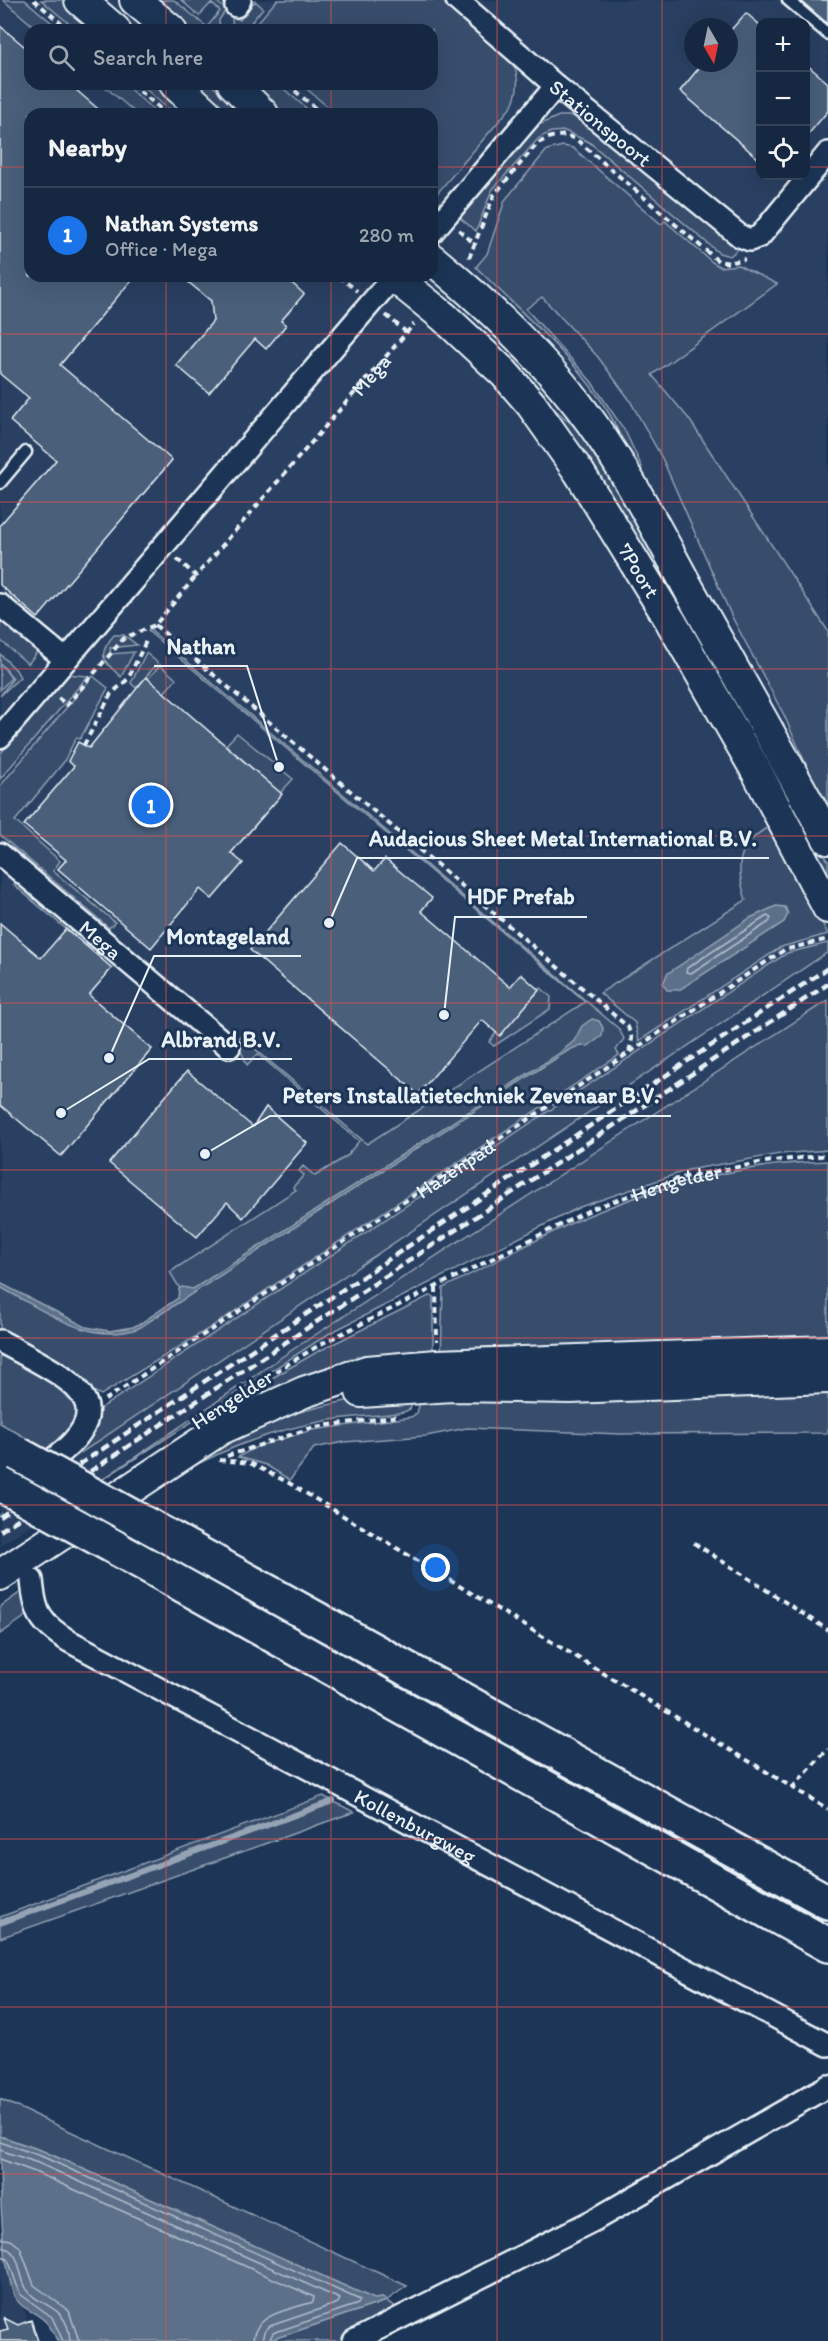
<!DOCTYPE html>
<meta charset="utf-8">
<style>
body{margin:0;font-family:Itim,sans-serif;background:#23344c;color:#f1f3f6}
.controls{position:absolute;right:18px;top:18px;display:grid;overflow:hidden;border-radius:12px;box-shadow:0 6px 24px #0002}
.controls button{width:54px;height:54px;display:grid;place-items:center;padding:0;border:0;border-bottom:2px solid #35445a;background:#162841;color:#f1f3f6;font:30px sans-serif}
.compass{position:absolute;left:684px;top:18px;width:54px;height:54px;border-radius:50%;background:#162841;box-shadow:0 6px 24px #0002;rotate:171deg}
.you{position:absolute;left:436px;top:1568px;width:21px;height:21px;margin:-15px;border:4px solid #fff;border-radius:50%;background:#1a73e8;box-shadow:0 0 0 9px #1a73e833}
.badge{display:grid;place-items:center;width:39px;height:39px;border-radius:50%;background:#1a73e8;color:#fff;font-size:20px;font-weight:700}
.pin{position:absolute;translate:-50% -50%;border:3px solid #fff;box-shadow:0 2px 6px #0006}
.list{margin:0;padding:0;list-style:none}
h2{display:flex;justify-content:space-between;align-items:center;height:78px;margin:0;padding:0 24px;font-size:26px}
h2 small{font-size:20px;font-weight:400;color:#9ea6b1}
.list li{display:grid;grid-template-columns:39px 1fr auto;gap:18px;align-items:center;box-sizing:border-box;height:96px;padding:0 24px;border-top:2px solid #35445a}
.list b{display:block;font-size:22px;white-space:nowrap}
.list p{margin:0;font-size:20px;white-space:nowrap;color:#9ea6b1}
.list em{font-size:20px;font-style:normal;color:#9ea6b1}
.icon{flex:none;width:33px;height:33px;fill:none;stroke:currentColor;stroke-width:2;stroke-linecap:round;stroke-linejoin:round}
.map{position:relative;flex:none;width:828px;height:2341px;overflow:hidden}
.search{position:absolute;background:#162841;box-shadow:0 6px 24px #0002;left:24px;top:24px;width:414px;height:66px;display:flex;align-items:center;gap:15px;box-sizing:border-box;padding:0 21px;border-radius:18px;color:#9ea6b1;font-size:22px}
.panel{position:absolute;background:#162841;box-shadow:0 6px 24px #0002;left:24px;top:108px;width:414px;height:174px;border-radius:18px}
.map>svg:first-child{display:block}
.built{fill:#2a4162;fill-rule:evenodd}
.green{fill:#374d6c;stroke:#909fb2;stroke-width:1.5}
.water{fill:#5d7089;stroke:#95a4b5;stroke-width:1.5}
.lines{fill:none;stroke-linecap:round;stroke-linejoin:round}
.shore{stroke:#b0bdcc;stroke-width:1.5}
.stream{stroke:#95a4b5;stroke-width:6}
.building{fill:#495e7a;stroke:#e8f1f8;stroke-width:1.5}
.lane-casing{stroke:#e8f1f8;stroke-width:15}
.street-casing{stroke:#e8f1f8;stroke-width:26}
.secondary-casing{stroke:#e8f1f8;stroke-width:34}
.highway-casing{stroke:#e8f1f8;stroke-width:38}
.path{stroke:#e8f1f8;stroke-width:4;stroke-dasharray:6 4.5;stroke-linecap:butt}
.lane{stroke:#1d3557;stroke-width:10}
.street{stroke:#1d3557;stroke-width:21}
.secondary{stroke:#1d3557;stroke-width:30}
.highway{stroke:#1d3557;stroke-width:33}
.rail{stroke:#e8f1f8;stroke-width:4.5;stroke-dasharray:9 4.5;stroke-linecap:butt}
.highway-bridge-casing{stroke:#e8f1f8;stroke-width:38;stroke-linecap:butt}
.highway-bridge{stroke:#1d3557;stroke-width:33}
.grid{fill:none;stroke:#da5052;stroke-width:1.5;stroke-opacity:0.55}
.labels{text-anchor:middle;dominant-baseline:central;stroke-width:6;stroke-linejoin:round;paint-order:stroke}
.street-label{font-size:21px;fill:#e8f1f8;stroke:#1d3557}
.leader{fill:none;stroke:#e8f1f8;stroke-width:2}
.callout-dot{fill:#e8f1f8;stroke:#1d3557;stroke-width:2}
.callout-label{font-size:22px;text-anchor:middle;font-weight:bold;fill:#e8f1f8;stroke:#1d3557;stroke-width:6;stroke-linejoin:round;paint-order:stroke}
</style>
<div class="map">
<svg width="828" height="2341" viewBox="0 0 828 2341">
<rect width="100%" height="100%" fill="#1d3557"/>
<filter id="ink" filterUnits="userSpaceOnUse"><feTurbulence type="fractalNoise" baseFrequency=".0167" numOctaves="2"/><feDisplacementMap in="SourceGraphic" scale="12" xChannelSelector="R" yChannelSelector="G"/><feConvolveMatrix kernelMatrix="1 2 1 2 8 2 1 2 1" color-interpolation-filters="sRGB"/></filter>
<g filter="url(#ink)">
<!-- built -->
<path class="built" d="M0,0H828V1000L292,1350L100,1481L65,1461L171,1370L0,1285ZM760,22H806V176H760ZM693,27H729V63H693ZM30,30H432V84H30ZM30,114H432V276H30Z
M3,1503L36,1522L0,1545V1504Z
M0,2242L35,2341H0Z"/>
<!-- green -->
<path class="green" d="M3,0H25L60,30H38Z
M41,0H73L108,30H77Z
M144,0H174L207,27L220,11L211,3L199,16L181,0H215L226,10L219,20L220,30H180Z
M277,0H446C479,28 537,57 511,107L434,197L432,195V114H336L301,84H432V30H251Z
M255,1L263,8L245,30H233L232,19L235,17L240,20Z
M102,84H124L158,114H137Z
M140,84H164L187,114H174Z
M188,84H210L246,114C222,114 205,99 188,84Z
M243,84H278L313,114H278Z
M559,116H574L596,127L739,248L730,256L719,253L589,142L565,131L551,132L539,138L492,190L476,231L460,218L464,210L536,126Z
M563,146L573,148L661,224L665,221L712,262L720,267L738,265L777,284L652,375L689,419L828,631V814L784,715L731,615L662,458L629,399L598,357L542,297L526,309L591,381L625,431L642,467L635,470C625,452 620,432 610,415C578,360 520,312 476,267L487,254L505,200L547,150Z
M453,303L512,363L552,407L588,438L645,527L828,861V885L705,664L449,309Z
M0,612L41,647L28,664L0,640Z
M149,629L619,1029L624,1039L616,1050L619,1055L208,1329L101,1395L91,1390L75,1372L0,1331V1285C32,1301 93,1343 129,1330C148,1323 167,1307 185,1297L170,1272L296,1190L293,1187L304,1175L299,1171L303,1166L315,1176L350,1154L349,1153L359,1141L258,1054L247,1065L237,1041L240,1036L367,1144L585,1002L148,631Z
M114,635H124L137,645L110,648L111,654L134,652L121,677C103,660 96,656 114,635Z
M146,653L158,663L136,688L131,683Z
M0,654L16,670L20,677L0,696L13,678L1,664L11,678L0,690Z
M160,665L176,679L164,693L147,680Z
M68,674L88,676L0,779V754Z
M93,676L108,688L80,739L76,738L63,763L15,821L60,861L53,871L115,922L109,928L0,835V786Z
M237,733L293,779L280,793L226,745Z
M770,826L828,934L781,947L639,1041L635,1023L600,993L746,900C735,866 736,845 770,826Z
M22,884L95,946L91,950L14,885Z
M828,943V952L67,1462L62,1459L97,1411L104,1406L787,953Z
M541,988L551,997L550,1009L494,1046L489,1042L496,1033L500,1035Z
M828,1000V1150L780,1154L688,1170L580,1207L330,1333L100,1481L292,1350Z
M828,1161V1343L441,1359L443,1288C490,1265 537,1238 585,1217C662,1184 745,1164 828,1161Z
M429,1296H433V1359L379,1364L109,1486L253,1389L317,1352Z
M0,1345L74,1391L80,1416L54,1454L0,1423Z
M828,1385V1433L620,1434L467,1428L426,1436L344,1442L314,1448L290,1480L266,1465L238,1457L258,1446L312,1430L411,1417L417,1413L422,1395Z
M351,1400H414L410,1409L404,1412C379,1416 354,1416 330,1420C277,1429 227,1447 181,1473C222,1428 293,1412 351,1400Z
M21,1592L28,1596L32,1612L0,1634V1607Z
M323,1796L354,1812L0,1938V1917Z
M0,2099L407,2286L386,2301L401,2310L342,2341H267L386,2301L384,2298L374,2299L43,2151L0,2136Z"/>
<!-- water -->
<path class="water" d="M776,906L785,907L788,914L784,922L679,990H667L663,984L667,974L750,918Z
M592,1019L599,1021L603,1028L602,1036L588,1046L581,1045L569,1050L139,1328C90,1347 42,1309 0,1287V1283L86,1327L109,1331L133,1327L141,1323L178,1298L179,1289L182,1287L193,1289L557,1055L574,1041L582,1026Z
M0,2136L43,2151L374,2299L384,2298L386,2301L267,2341H57C46,2309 24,2315 14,2296C0,2249 0,2187 0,2136Z"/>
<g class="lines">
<!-- shore -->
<path class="shore" d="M767,916L771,918L769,922L691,973L686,972L687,968Z
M0,2142L41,2156L360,2300L358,2304L273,2333L269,2341
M0,2150L38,2163L340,2299L338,2303L270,2326L264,2332L262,2341
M0,2159L35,2172L314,2297L313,2302C292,2309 254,2313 253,2341
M0,2238L11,2240L20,2247L34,2285L69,2311L79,2341
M0,2247C21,2248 18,2274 26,2288C37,2308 68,2302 70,2341
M0,2255L8,2259L20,2294L52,2317L63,2341"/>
<!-- stream -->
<path class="stream" d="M0,1923L333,1801"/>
</g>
<!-- building -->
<path class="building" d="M800,0H828V24Z
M746,13L760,25V160L680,91L703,63H729V32Z
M0,26L30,51V84H69L104,114H30V276H135L60,365L172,460L38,618L0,585V525L56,460L10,421L29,398L0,374Z
M806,64L828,83V111L806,137Z
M181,276H284L304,294L281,321L286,325L266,349L255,339L209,393L176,365L213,321L211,301Z
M146,677L282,794L231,853L243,863L212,899L200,889L151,948L58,869L66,860L24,825L74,766L68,761L78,742L89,748Z
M342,843L374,871L385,859L432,898L421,911L510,987L521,974L539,990L500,1036L482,1020L418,1094L250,950Z
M0,923L41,958L66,929L112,968L89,995L152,1049L61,1156L0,1105Z
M187,1071L253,1127L266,1107L307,1143L243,1218L227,1202L197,1237L109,1163Z
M4,2318L18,2325L31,2320L38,2341H0V2331L8,2329Z"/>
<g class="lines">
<!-- lane casing -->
<g class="lane-casing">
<path id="lane" d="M788,0L828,34
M0,483L26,452"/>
</g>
<!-- street casing -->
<g class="street-casing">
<g id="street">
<path id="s4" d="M457,0L556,86L740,236L750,240L760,236L828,153"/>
<path d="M236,6L240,0"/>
<path d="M432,232L556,86"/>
<path d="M0,605L66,660"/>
<path d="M0,737L394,276"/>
<path id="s5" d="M0,854L229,1047"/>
<path d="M0,1341C71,1380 137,1405 35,1472"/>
<path id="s6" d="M32,1580C35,1614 40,1623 69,1641L828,2045"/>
<path d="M354,2341L596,2219L828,2086"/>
</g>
</g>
<!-- secondary casing -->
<g class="secondary-casing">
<g id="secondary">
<path d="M80,0L115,30"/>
<path d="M135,0L171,30"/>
<path d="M175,84L207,114"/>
<path d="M233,84L263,114"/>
<path d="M432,259C485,303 537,351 579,406C624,464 656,529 691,593C737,675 783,756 828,839"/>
<path id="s7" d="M393,276L444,317L504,373L531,404L579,472L670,620L757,772L828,908"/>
<path d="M361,1392L452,1386L570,1388L828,1378"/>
<path d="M0,1575L221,1429L304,1392L367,1371L437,1365L828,1351"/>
</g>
</g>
<!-- highway casing -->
<g class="highway-casing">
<path id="highway" d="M149,1526L828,1902
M118,1549L828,1945"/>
</g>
<!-- path -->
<g class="path">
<path d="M34,0L69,30"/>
<path d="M132,84L166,114"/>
<path d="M287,84L322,114"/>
<path d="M459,230L476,245"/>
<path d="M469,258L494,195L525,158L538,143L551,137L566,135L577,140L718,261L729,263L745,259"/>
<path d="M339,276L357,291"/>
<path d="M386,315L406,332"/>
<path id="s1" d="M177,559L196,576L414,324"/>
<path d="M155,625L628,1027L632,1039L629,1052"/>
<path d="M58,698L67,705L124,638L155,625L196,576"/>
<path d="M84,745L111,694L128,679L147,639"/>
<path d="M436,1287L437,1341"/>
<path id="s2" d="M249,1388L321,1344L594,1208L680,1178L764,1162L828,1155"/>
<path id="s3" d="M105,1400L784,950L828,939"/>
<path d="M227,1456L314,1427L400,1416"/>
<path d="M219,1460L250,1463L289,1483L828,1809"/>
<path d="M694,1543L828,1630"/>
<path d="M792,1788L828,1749"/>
</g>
<!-- lane -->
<use href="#lane" class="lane"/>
<!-- street -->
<use href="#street" class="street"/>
<!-- secondary -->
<use href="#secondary" class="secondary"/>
<!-- highway -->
<use href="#highway" class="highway"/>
<!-- rail -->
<path class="rail" d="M0,1517L828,968
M0,1531L828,984"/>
<!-- highway-bridge casing -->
<g class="highway-bridge-casing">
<path id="highway-bridge" d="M18,1454L149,1526
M0,1484L118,1549"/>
</g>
<!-- highway-bridge -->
<use href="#highway-bridge" class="highway-bridge"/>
</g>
</g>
<!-- grid -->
<path class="grid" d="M166,0V30M331,0V30M497,0V2341M662,0V2341M166,84V114M331,84V114M0,167H30M432,167H760M806,167H828M166,276V2341M331,276V2341M0,334H828M0,502H828M0,669H828M0,836H828M0,1003H828M0,1170H828M0,1338H828M0,1505H828M0,1672H828M0,1839H828M0,2007H828M0,2174H828"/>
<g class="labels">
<!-- street labels -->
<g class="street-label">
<text stroke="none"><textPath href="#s4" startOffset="189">Stationspoort</textPath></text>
<text stroke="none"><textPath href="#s1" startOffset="292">Mega</textPath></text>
<text stroke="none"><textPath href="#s7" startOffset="387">7Poort</textPath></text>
<text stroke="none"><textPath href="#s5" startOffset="132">Mega</textPath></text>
<text stroke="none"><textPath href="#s3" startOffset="420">Hazenpad</textPath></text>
<text stroke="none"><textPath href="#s2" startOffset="476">Hengelder</textPath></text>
<text transform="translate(232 1399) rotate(-33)">Hengelder</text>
<text stroke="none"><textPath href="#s6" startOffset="468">Kollenburgweg</textPath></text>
</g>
</g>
<!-- callouts -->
<path class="leader" d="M279 767L247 666H154M329 923L357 858H769M444 1015L455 917H587M109 1058L154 956H301M61 1113L149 1059H292M205 1154L270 1116H671"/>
<g class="callout-dot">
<circle cx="279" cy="767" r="6"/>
<circle cx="329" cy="923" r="6"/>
<circle cx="444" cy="1015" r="6"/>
<circle cx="109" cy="1058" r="6"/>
<circle cx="61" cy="1113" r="6"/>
<circle cx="205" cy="1154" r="6"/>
</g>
<g class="callout-label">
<text x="201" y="654">Nathan</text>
<text x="563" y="846">Audacious Sheet Metal International B.V.</text>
<text x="521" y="904">HDF Prefab</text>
<text x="228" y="944">Montageland</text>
<text x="221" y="1047">Albrand B.V.</text>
<text x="471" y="1103">Peters Installatietechniek Zevenaar B.V.</text>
</g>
</svg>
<div class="controls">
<button>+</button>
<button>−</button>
<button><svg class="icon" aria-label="locate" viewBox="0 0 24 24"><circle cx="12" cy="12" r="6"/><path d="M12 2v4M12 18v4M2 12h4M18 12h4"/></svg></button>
</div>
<svg class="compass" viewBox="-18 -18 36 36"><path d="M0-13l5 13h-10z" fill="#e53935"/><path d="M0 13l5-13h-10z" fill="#9ea6b1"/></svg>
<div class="you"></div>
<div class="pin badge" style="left:151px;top:805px">1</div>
<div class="search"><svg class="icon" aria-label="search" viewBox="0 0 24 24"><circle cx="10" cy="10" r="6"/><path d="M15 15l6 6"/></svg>Search here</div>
<section class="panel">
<h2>Nearby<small></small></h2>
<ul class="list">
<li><span class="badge">1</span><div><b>Nathan Systems</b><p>Office · Mega</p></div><em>280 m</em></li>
</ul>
</section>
</div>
